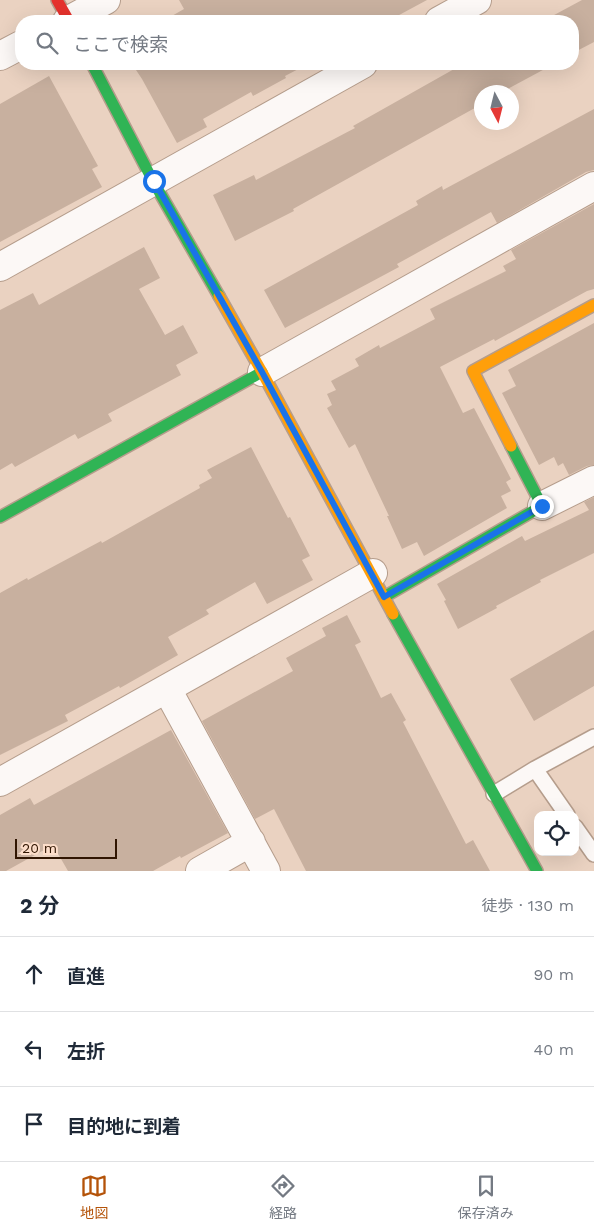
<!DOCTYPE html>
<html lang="ja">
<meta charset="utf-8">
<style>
body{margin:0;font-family:"Work Sans","Noto Sans JP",sans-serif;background:#f6f6f7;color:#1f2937}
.controls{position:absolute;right:15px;bottom:15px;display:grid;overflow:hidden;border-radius:10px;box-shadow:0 5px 20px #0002}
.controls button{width:45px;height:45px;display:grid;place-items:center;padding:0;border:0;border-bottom:1px solid #e0e1e3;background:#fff;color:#1f2937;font:25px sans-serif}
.compass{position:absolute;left:474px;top:85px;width:45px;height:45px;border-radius:50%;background:#fff;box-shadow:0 5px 20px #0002;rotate:173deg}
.scale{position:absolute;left:15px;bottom:12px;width:102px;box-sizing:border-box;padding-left:5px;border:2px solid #301501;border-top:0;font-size:14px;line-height:18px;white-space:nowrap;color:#301501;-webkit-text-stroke:4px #fddeca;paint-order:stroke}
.stop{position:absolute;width:15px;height:15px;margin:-11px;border:4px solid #1a73e8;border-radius:50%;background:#fff}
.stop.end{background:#1a73e8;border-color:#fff;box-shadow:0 1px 5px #0008}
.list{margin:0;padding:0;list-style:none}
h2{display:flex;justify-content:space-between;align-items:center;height:65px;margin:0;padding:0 20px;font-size:21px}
h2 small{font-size:16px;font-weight:400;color:#747a83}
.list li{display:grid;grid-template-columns:32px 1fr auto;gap:15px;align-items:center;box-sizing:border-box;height:75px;padding:0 20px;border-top:1px solid #e0e1e3}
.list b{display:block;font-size:19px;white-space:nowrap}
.list em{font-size:16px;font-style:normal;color:#747a83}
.icon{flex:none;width:28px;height:28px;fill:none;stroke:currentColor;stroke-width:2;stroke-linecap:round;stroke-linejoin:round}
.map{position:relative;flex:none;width:594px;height:871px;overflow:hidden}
.search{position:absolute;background:#fff;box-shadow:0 5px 20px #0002;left:15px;right:15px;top:15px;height:55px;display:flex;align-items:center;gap:12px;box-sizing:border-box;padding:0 18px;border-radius:20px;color:#747a83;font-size:19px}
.sheet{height:290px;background:#fff}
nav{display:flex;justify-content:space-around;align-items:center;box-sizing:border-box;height:70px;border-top:1px solid #e0e1e3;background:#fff;font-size:14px;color:#747a83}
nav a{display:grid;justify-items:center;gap:2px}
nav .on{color:#b45309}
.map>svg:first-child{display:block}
.building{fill:#c8b09f}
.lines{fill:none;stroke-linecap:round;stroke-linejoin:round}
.lane-casing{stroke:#b59d8c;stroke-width:18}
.street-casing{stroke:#b59d8c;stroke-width:30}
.fast-casing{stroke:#b59d8c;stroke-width:14}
.slow-casing{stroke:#b59d8c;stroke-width:14}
.jam-casing{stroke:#b59d8c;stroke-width:14}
.lane{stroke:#fcf8f6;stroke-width:15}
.street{stroke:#fcf8f6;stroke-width:28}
.fast{stroke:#30b455;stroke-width:11}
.slow{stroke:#ff9f0a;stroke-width:11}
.jam{stroke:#e5322d;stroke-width:11}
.route{stroke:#1a73e8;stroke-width:6}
</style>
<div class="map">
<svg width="594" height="871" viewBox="0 0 594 871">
<rect width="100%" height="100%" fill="#ead2c1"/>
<!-- building -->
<path class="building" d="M179,0H427L388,21H163L184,9Z
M582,0H594V42L573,53V21H543Z
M132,64H308L285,76L286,78L253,96L251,92L203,119L207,127L177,143L142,79Z
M463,64H554L502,92H482V104L293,209L294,211L235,241L213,195L254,175L256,180L355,128L353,126Z
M49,76L98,166L92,169L102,187L0,242V104Z
M594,109V170L586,172L497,223L491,212L397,264L399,267L285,328L264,290L418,205L416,201L442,186L443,190Z
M594,204V289L587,291L495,341L494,339L440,367L463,413L474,408L511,479L506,482L511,491L501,496L507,508L424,556L417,542L402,549L387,516H389L355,444L349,448L327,408L332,405L327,394L336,390L331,381L359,366L355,359L379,345L380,348L435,319L430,309L506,271L503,266L516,259L511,250Z
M144,247L160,278L139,289L165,335L183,325L198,353L176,365L181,375L108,414L112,421L78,439L75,434L15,467L12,463L0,470V310L33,293L39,305Z
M594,323V465L587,466L569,475L563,463L558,466L554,457L539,465L502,393L516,386L508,370Z
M251,447L288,518L290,517L310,556L302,560L313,580L267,604L255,582L206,610L209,614L168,637L178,655L120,688L119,686L65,715L68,721L0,755V593L27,578L28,580L101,541L102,543L200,488L199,485L212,478L207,470Z
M594,497V553L540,580L541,582L496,606L497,608L458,629L444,601L446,600L437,584L522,536L525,541L589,510L584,502Z
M347,615L361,642L355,645L381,698L391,693L406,720L403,722L466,844L473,840L490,871H306L274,809L255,819L202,721L293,671L286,658L326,636L322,628Z
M594,630V686L534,721L510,679Z
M171,730L228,833L181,858L180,856L153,871H68L53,845L6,871H0V815L30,798L34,805Z"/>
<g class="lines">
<!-- lane casing -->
<g class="lane-casing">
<path id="lane" d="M535,769L594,737
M494,794L535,769L567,815
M575,827L594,854"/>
</g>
<!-- street casing -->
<g class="street-casing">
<path id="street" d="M67,21L106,0
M439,21L477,0
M0,56L21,45
M0,267L363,64
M262,372L594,186
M542,506L594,480
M167,689L266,871
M0,782L373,573
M200,871L251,842"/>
</g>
<!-- fast casing -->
<g class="fast-casing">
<path id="fast" d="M92,64L153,181L219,296
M0,517L262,372
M384,597L542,506L511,446
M393,614L537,871"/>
</g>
<!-- slow casing -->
<g class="slow-casing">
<path id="slow" d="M219,296L262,372L393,614
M511,446L473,371L594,305"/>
</g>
<!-- jam casing -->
<g class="jam-casing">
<path id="jam" d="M57,0L69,21"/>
</g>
<!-- lane -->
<use href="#lane" class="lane"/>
<!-- street -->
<use href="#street" class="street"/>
<!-- fast -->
<use href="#fast" class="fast"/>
<!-- slow -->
<use href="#slow" class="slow"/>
<!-- jam -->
<use href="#jam" class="jam"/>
</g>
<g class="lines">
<!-- route -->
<path class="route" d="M154,181L262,372L384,597L542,506"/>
</g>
</svg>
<div class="controls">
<button><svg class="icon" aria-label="locate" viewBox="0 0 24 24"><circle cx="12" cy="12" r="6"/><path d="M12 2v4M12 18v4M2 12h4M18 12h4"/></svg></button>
</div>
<svg class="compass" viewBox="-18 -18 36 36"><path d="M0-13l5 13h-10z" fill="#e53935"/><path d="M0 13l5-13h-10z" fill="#747a83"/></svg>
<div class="scale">20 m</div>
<div class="stop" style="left:154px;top:181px"></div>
<div class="stop end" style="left:542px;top:506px"></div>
<div class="search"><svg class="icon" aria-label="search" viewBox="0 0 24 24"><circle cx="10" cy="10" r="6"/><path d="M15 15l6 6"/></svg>ここで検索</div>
</div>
<section class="sheet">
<h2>2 分<small>徒歩 · 130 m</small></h2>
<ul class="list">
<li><svg class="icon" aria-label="ahead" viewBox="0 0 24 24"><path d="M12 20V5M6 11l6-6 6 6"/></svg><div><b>直進</b></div><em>90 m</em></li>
<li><svg class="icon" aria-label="left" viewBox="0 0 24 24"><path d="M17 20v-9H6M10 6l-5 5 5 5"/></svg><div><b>左折</b></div><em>40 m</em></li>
<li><svg class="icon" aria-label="arrive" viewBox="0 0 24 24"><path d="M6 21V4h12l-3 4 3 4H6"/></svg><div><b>目的地に到着</b></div></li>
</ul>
</section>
<nav>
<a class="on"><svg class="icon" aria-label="map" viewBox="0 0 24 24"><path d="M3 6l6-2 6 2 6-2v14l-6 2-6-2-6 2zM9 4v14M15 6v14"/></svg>地図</a>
<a><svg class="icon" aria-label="directions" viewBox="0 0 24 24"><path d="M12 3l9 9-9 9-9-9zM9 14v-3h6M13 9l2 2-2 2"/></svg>経路</a>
<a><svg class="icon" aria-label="saved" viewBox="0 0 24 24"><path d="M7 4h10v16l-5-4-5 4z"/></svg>保存済み</a>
</nav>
